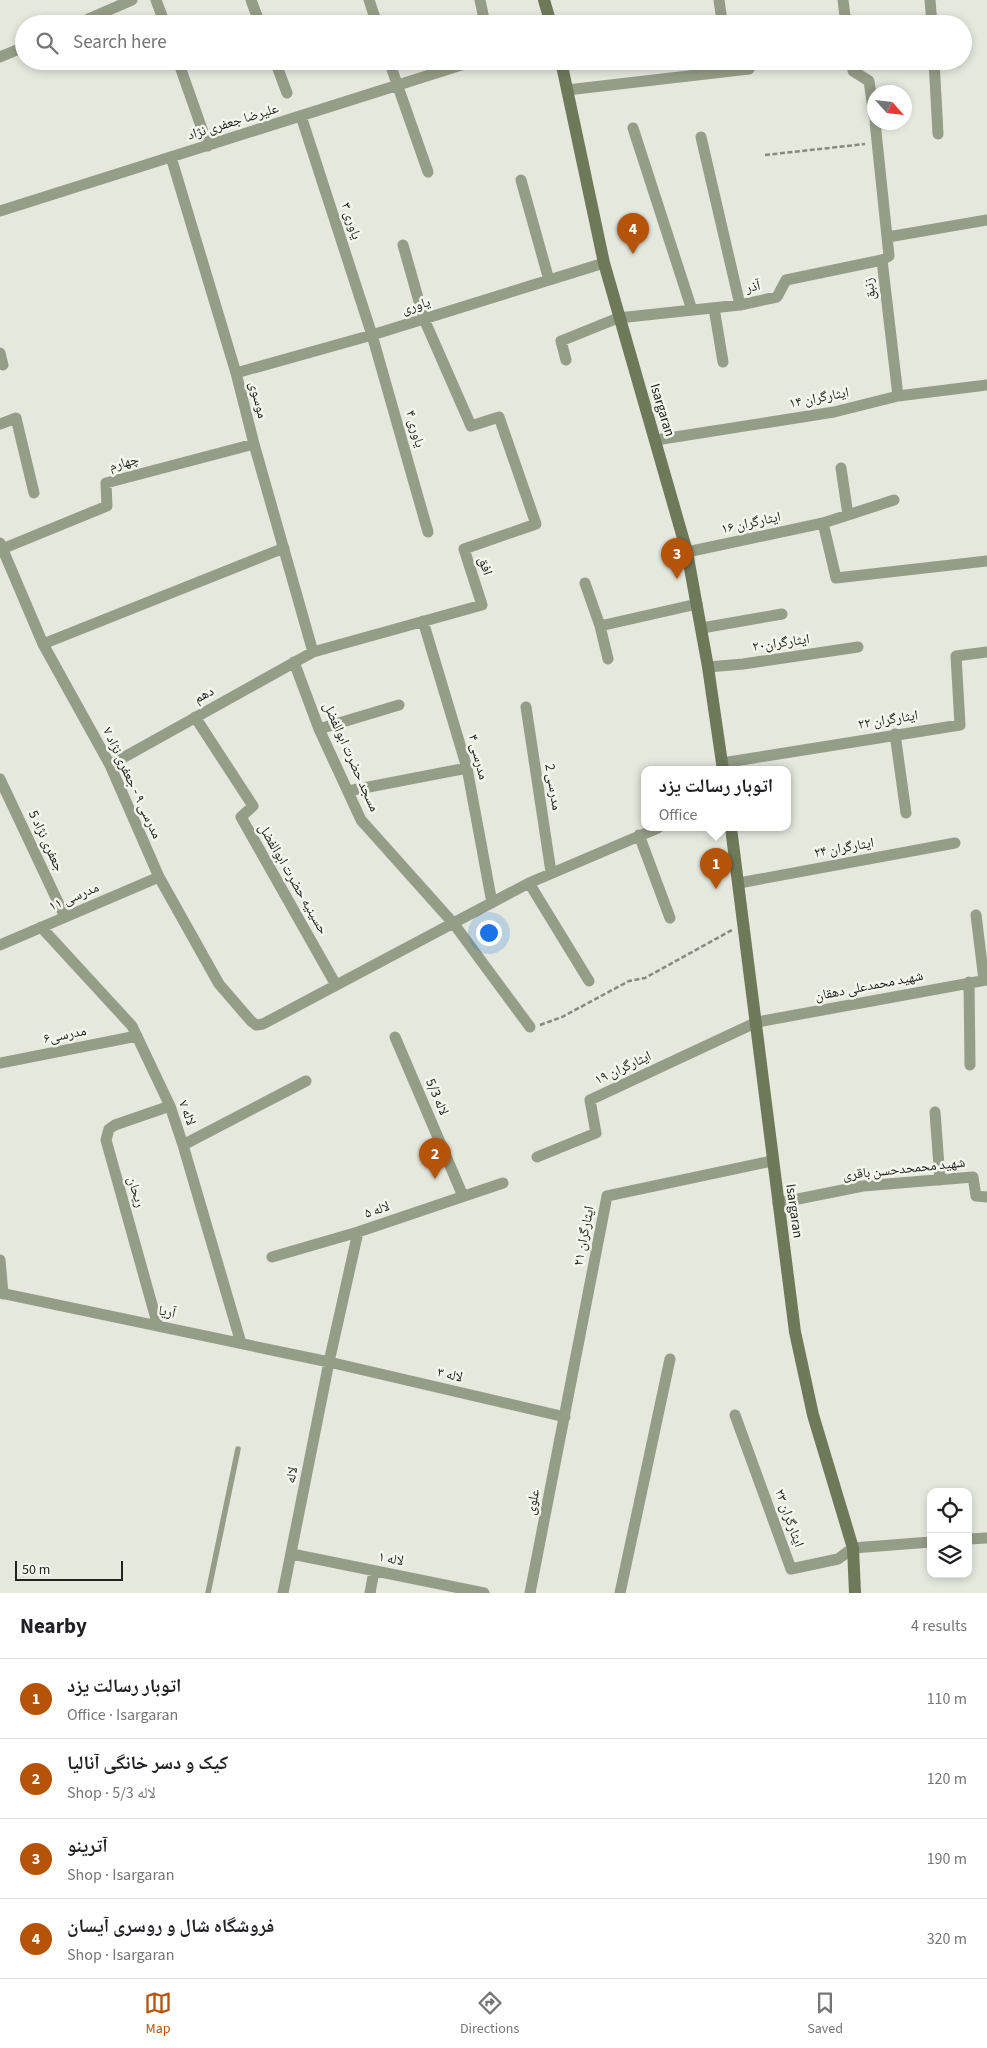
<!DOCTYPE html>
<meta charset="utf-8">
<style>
body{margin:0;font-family:"Source Sans 3","Noto Naskh Arabic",sans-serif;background:#f6f6f6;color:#202124}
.controls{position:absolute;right:15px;bottom:15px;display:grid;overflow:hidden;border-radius:10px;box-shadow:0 2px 8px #0003}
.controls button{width:45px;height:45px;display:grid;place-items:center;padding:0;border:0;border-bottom:1px solid #e0e0e0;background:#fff;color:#202124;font:25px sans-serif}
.compass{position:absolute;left:867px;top:85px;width:45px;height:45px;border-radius:50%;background:#fff;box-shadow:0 2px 8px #0003;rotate:117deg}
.scale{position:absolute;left:15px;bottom:12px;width:108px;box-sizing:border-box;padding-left:5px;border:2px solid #21231f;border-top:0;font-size:14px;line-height:18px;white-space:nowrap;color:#21231f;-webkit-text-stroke:4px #f1f5eb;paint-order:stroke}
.you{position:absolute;left:488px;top:932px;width:18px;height:18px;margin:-12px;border:4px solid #fff;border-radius:50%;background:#1a73e8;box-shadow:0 0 0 8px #1a73e833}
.badge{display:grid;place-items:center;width:32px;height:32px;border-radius:50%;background:#b45309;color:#fff;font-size:16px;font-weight:700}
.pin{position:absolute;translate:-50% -41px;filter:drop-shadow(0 1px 2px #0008)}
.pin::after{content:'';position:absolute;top:26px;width:18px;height:15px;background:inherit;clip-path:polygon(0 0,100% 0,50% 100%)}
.popup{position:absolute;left:641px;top:766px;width:150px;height:65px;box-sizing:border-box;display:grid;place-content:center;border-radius:10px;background:#fff;filter:drop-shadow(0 1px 4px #0005);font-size:16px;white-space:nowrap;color:#757577}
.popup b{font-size:19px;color:#202124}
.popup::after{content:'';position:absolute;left:50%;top:100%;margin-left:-10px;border:10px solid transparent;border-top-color:#fff}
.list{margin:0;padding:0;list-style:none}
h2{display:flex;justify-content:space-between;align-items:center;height:65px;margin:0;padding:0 20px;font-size:21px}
h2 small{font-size:16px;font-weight:400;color:#757577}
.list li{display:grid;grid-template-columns:32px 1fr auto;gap:15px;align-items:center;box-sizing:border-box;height:80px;padding:0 20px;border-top:1px solid #e0e0e0}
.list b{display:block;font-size:19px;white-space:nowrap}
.list p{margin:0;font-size:16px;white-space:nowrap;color:#757577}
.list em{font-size:16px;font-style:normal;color:#757577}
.icon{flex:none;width:28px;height:28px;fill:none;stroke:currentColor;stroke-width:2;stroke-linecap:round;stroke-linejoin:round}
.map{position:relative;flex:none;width:987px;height:1593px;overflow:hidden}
.search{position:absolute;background:#fff;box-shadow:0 2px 8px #0003;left:15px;right:15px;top:15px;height:55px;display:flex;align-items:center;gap:12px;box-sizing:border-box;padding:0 18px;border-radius:28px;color:#757577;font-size:19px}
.sheet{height:385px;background:#fff}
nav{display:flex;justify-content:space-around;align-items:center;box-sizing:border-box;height:70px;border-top:1px solid #e0e0e0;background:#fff;font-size:14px;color:#757577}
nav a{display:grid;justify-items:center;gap:2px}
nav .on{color:#b45309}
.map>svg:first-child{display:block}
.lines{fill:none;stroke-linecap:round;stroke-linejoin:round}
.path{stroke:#878a82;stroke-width:2.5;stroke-dasharray:5 2.5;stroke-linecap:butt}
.service{stroke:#949d87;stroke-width:5.5}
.minor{stroke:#949d87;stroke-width:11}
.secondary{stroke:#6e795a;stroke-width:12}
.labels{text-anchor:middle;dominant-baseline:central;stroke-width:5;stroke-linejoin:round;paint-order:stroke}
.street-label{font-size:14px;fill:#21231f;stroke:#f1f5eb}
</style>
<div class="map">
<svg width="987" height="1593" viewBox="0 0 987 1593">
<rect width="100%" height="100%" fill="#e4e8dd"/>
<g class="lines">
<!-- path -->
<path class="path" d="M765,155L865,144
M540,1025L562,1017L629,981L645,978L732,930"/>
<!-- service -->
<path class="service" d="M208,1593L238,1449"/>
<!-- minor -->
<path class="minor" d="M156,0L165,24
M251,0L260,24
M369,0L377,24
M480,0L485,24
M719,0L722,21
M843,0L846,24
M930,0L932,24
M77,24L132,0
M0,57L24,47
M178,61L208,146
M275,61L287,93
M389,61L428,172
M851,61L853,71L869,81L874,116
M934,61L938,134
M567,90L749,69
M301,116L372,335L428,532
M875,122L889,256L882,260L898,396
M633,128L692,310
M701,137L740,305
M171,157L236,373L254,444L313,652
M521,180L549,280
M0,211L474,61
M888,237L987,220
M714,308L723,362
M0,353L3,365
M566,360L561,341L618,318L740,305L777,297L786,280L882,260
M236,373L372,335L604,263
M0,424L16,418L34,493
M656,440L834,412L898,396L987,385
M848,515L894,500
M823,523L836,578L987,561
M0,543L43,644L110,765L159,877L219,984L251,1021L256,1025L263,1024L529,883L658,828
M2,549L107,506L106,483L254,444
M687,552L823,523L848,515L841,468
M585,583L600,626
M423,621L467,768L492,903
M702,628L782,614
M43,644L284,548
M608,659L600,626L697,604
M294,662L319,729L361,820L454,924L530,1027
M708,667L743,664L858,647
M526,707L551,872
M195,717L253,806L241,817L336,985
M319,729L399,705
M895,734L906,813
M722,763L960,725L956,656L987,652
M110,765L313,652L482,605L464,549L536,524L499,417L471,426L424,319L403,245
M0,779L65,917
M348,791L467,768
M639,835L670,918
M529,883L589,981
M739,883L955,843
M976,915L984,980
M41,927L132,1026L170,1106L183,1145L241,1343
M0,945L159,877
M969,982L970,1065
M395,1037L463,1196
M0,1063L137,1036
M935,1112L940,1180
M183,1145L306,1081
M537,1157L596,1133L590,1100L757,1022L987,980
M778,1203L863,1186L973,1177L976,1196L987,1197
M272,1257L358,1232L503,1183
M0,1260L3,1294
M0,1293L329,1362L565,1417
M158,1326L106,1140L109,1129L115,1125L170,1106
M735,1415L791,1569L838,1559L853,1548L931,1542
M968,1539L987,1538
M292,1554L484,1593
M283,1593L329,1362L358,1232
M370,1593L374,1571
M530,1593L607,1196L772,1161
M620,1593L670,1359"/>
<!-- secondary -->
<path class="secondary" d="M544,0L551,24
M561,61L604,263L687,552L708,667L723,770
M731,828L795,1332L813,1415L853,1548L855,1593"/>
</g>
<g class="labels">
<!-- street labels -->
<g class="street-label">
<text transform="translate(233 122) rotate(-17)">علیرضا جعفری نژاد</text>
<text transform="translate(351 221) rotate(72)">یاوری ۳</text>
<text transform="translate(753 287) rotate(-13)">آذر</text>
<text transform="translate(870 289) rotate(-97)">زنبق</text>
<text transform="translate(416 306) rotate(-17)">یاوری</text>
<text transform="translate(819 398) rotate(-11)">ایثارگران ۱۴</text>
<text transform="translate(258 400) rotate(76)">موسوی</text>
<text transform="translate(662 410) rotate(73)">Isargaran</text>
<text transform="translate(415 429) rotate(74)">یاوری ۴</text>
<text transform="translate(124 463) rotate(-15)">چهارم</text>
<text transform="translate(751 523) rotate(-12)">ایثارگران ۱۶</text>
<text transform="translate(485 566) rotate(72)">افق</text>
<text transform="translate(781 643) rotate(-8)">۲۰ایثارگران</text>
<text transform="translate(204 695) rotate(-29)">دهم</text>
<text transform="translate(888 720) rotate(-9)">ایثارگران ۲۲</text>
<text transform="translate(351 757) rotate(66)">مسجد حضرت ابوالفضل</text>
<text transform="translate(478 757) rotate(76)">مدرسی ۴</text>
<text transform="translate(132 783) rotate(65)">مدرسی ۹ - جعفری نژاد ۷</text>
<text transform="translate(553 787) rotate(81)">مدرسی 2</text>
<text transform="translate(46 841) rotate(65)">جعفری نژاد 5</text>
<text transform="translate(844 848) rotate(-10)">ایثارگران ۲۴</text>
<text transform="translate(293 879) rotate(60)">حسینیه حضرت ابوالفضل</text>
<text transform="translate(74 897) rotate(-23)">مدرسی ۱۱</text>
<text transform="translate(869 986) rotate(-11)">شهید محمدعلی دهقان</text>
<text transform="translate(65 1035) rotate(-11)">مدرسی۶</text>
<text transform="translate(623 1068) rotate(-25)">ایثارگران ۱‍۹</text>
<text transform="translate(437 1097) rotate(67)">لاله 5/3</text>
<text transform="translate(187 1113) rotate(70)">لاله ۷</text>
<text transform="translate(904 1169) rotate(-6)">شهید محمحدحسن باقری</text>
<text transform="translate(136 1192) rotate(74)">ریحان</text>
<text transform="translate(377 1210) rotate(-19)">لاله ۵</text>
<text transform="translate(794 1211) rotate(82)">Isargaran</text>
<text transform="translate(584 1236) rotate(-79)">ایثارگران ۲۱</text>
<text transform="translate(167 1312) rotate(12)">آریا</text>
<text transform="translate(450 1375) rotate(13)">لاله ۳</text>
<text transform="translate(292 1475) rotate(-79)">لاله</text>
<text transform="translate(533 1502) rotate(-79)">علوی</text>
<text transform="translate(789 1518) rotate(70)">ایثارگران ۲۳</text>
<text transform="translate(391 1559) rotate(11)">لاله ۱</text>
</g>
</g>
</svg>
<div class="controls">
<button><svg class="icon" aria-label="locate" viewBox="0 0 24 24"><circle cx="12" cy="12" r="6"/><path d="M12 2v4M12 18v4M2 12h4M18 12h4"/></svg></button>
<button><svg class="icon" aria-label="layers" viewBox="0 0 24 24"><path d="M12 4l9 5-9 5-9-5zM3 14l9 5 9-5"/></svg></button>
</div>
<svg class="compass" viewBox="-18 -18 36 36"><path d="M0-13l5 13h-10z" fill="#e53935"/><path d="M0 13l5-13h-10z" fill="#757577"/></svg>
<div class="scale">50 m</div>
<div class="you"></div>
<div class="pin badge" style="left:716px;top:889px">1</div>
<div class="popup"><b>اتوبار رسالت یزد</b>Office</div>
<div class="pin badge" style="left:435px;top:1179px">2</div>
<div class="pin badge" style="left:677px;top:579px">3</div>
<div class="pin badge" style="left:633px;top:254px">4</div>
<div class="search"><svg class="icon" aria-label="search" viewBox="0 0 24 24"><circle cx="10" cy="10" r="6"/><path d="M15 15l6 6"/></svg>Search here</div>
</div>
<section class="sheet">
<h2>Nearby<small>4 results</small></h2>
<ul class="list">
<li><span class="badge">1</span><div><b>اتوبار رسالت یزد</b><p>Office · Isargaran</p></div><em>110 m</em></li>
<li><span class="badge">2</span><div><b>کیک و دسر خانگی آنالیا</b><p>Shop · لاله 5/3</p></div><em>120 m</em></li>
<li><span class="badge">3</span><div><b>آترینو</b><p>Shop · Isargaran</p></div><em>190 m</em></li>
<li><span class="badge">4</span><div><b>فروشگاه شال و روسری آیسان</b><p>Shop · Isargaran</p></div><em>320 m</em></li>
</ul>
</section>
<nav>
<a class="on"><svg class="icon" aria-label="map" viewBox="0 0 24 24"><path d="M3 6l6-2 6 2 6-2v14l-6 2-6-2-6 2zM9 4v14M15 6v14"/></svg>Map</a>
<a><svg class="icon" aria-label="directions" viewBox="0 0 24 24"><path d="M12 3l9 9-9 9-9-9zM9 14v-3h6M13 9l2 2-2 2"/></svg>Directions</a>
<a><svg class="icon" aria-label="saved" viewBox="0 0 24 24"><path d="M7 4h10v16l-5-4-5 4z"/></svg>Saved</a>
</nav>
